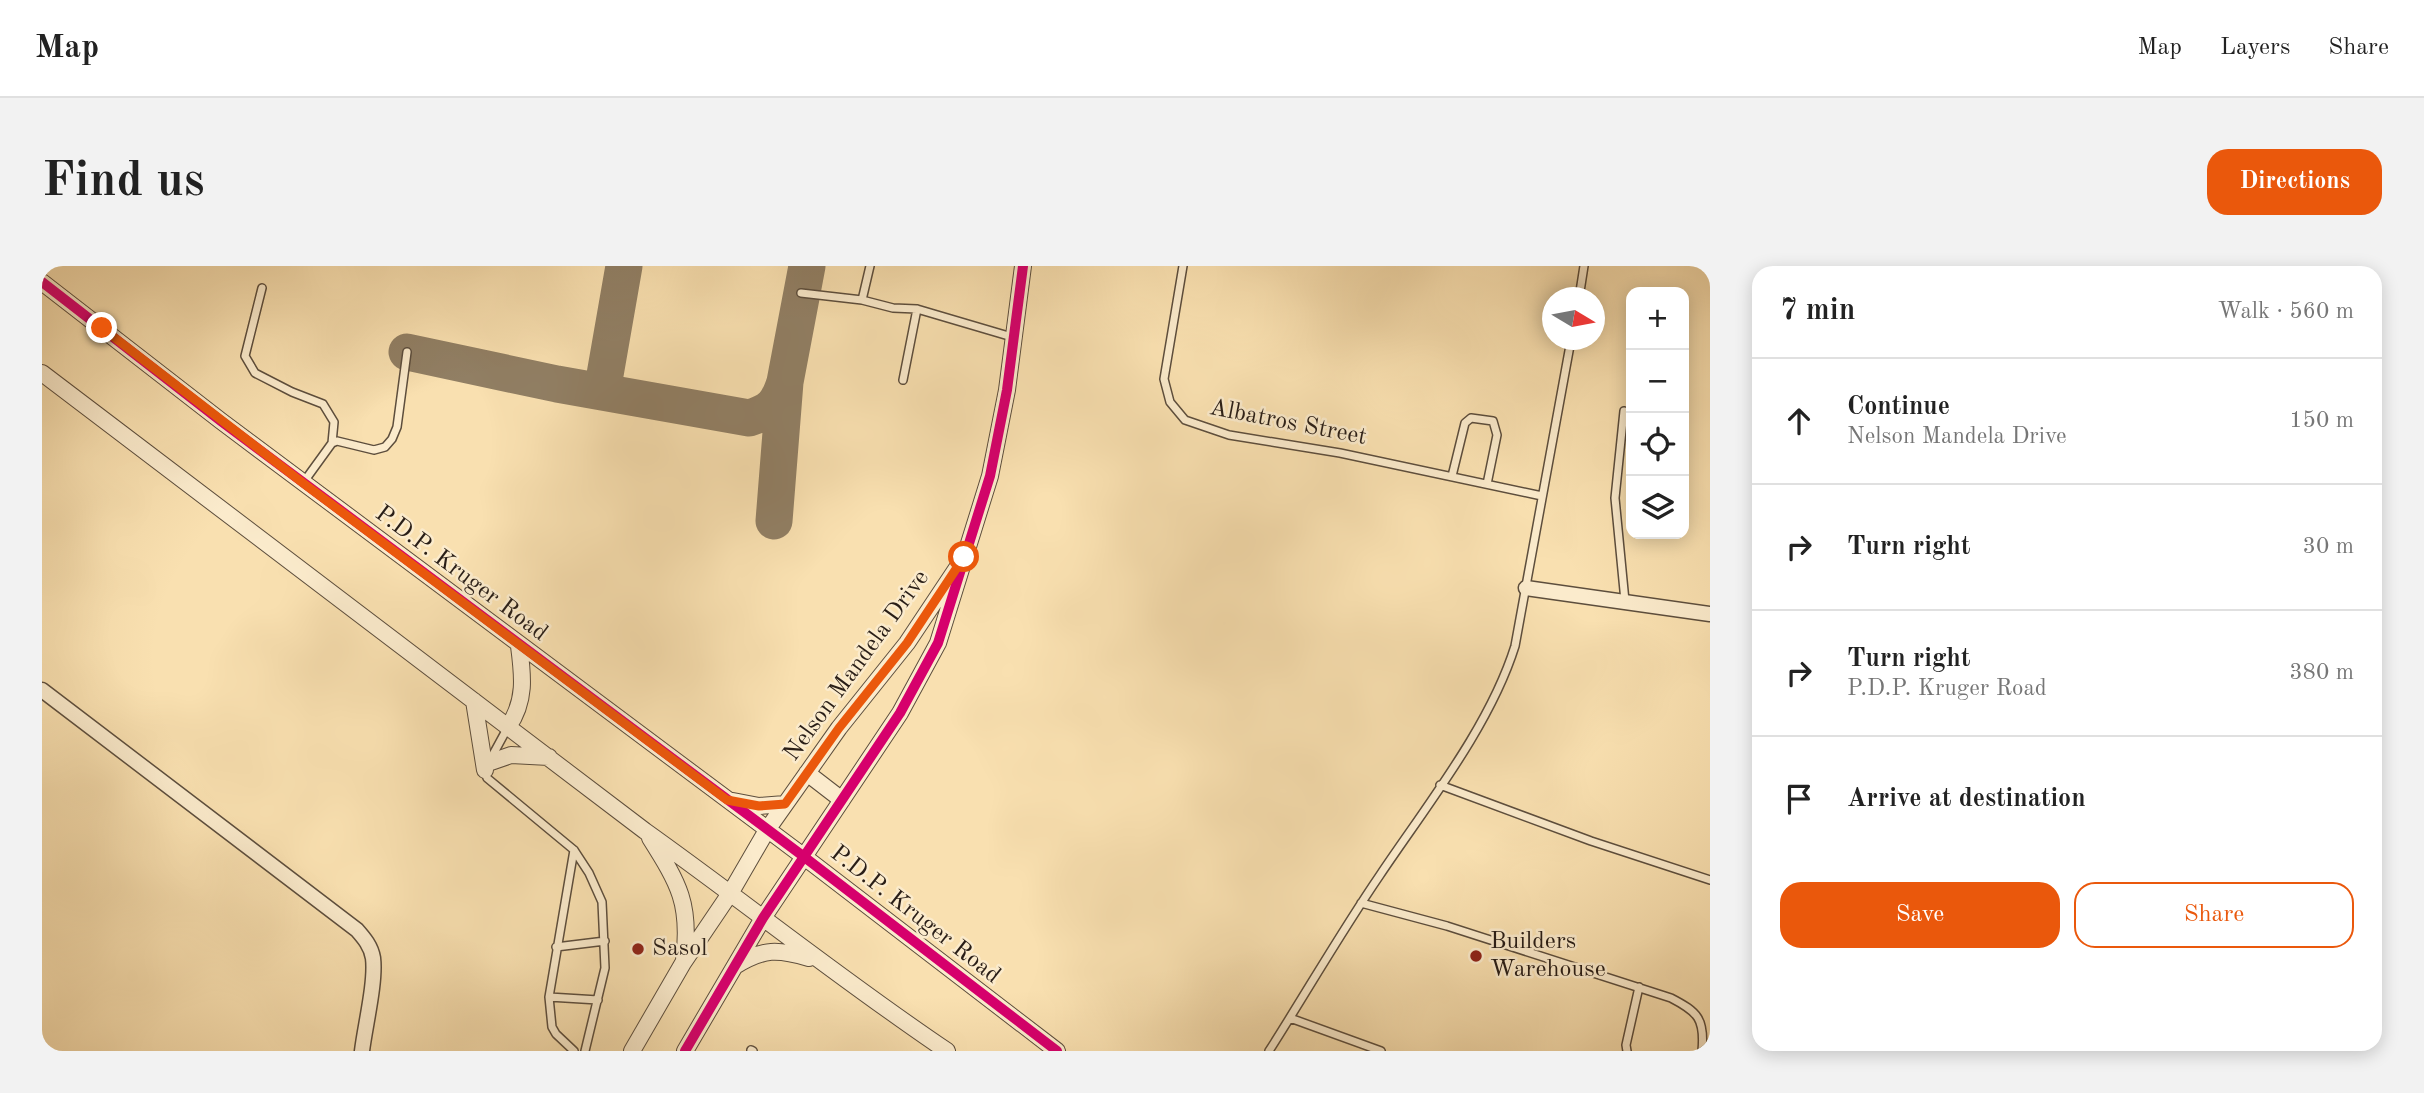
<!DOCTYPE html>
<meta charset="utf-8">
<style>
body{margin:0;font-family:"Old Standard TT",serif;background:#f2f2f2;color:#222}
.controls{position:absolute;right:21px;top:21px;display:grid;overflow:hidden;border-radius:14px;box-shadow:0 4px 18px #0003}
.controls button{width:63px;height:63px;display:grid;place-items:center;padding:0;border:0;border-bottom:2px solid #e0e0e0;background:#fff;color:#222;font:35px sans-serif}
.compass{position:absolute;left:1500px;top:21px;width:63px;height:63px;border-radius:50%;background:#fff;box-shadow:0 4px 18px #0003;rotate:100deg}
.stop{position:absolute;width:21px;height:21px;margin:-16px;border:5px solid #ea580c;border-radius:50%;background:#fff}
.stop.end{background:#ea580c;border-color:#fff;box-shadow:0 2px 7px #0008}
.list{margin:0;padding:0;list-style:none}
h2{display:flex;justify-content:space-between;align-items:center;height:91px;margin:0;padding:0 28px;font-size:30px}
h2 small{font-size:23px;font-weight:400;color:#767676}
.list li{display:grid;grid-template-columns:46px 1fr auto;gap:21px;align-items:center;box-sizing:border-box;height:126px;padding:0 28px;border-top:2px solid #e0e0e0}
.list b{display:block;font-size:26px;white-space:nowrap}
.list p{margin:0;font-size:23px;white-space:nowrap;color:#767676}
.list em{font-size:23px;font-style:normal;color:#767676}
.actions{display:flex;gap:14px;padding:21px 28px}
.actions a{flex:1;padding:16px 0;border:2px solid #ea580c;border-radius:21px;text-align:center;font-size:24px;color:#ea580c}
.actions .main{background:#ea580c;color:#fff}
.icon{flex:none;width:38px;height:38px;fill:none;stroke:currentColor;stroke-width:2;stroke-linecap:round;stroke-linejoin:round}
.map{position:relative;flex:none;width:1668px;height:785px;overflow:hidden;border-radius:21px}
header{display:flex;align-items:center;gap:42px;box-sizing:border-box;height:98px;padding:0 35px;background:#fff;border-bottom:2px solid #e0e0e0}
header strong{font-size:33px}
nav{display:flex;gap:38px;margin-inline-start:auto;font-size:24px}
.intro{display:flex;align-items:center;justify-content:space-between;box-sizing:border-box;height:168px;padding:0 42px}
h1{margin:0;font-size:49px}
.button{padding:18px 32px;border-radius:21px;background:#ea580c;color:#fff;font-size:24px;font-weight:700}
main{display:flex;gap:42px;padding:0 42px}
aside{flex:1;background:#fff;border-radius:21px;box-shadow:0 4px 18px #0003}
.map>svg:first-child{display:block}
.lines{fill:none;stroke-linecap:round;stroke-linejoin:round}
.taxiway{stroke:#917f64;stroke-width:37}
.service-casing{stroke:#5d4e3d;stroke-width:10}
.minor-casing{stroke:#5d4e3d;stroke-width:17}
.tertiary-casing{stroke:#5d4e3d;stroke-width:18}
.service{stroke:#fbebcc;stroke-width:7}
.minor{stroke:#fbebcc;stroke-width:14}
.tertiary{stroke:#fbebcc;stroke-width:16}
.cycleway-casing{stroke:#fbebcc;stroke-width:15}
.cycleway{stroke:#d6006c;stroke-width:10}
.route{stroke:#ea580c;stroke-width:9}
.poi-dot{fill:#8f2418;stroke:#fbebcc;stroke-width:2.5}
.labels{text-anchor:middle;dominant-baseline:central;stroke-width:5;stroke-linejoin:round;paint-order:stroke}
.street-label{font-size:24px;fill:#291e17;stroke:#fbebcc}
.poi-label{font-size:24px;fill:#291e17;stroke:#fbebcc;text-anchor:start}
</style>
<header>
<strong>Map</strong>
<nav><a>Map</a><a>Layers</a><a>Share</a></nav>
</header>
<div class="intro"><h1>Find us</h1><a class="button">Directions</a></div>
<main>
<div class="map">
<svg width="1668" height="785" viewBox="0 0 1668 785">
<rect width="100%" height="100%" fill="#f9e0b0"/>
<filter id="stains"><feTurbulence type="fractalNoise" baseFrequency=".00286" numOctaves="4"/><feColorMatrix values="0 0 0 0 .2 0 0 0 0 .09 0 0 0 0 .02 0 0 0 .5 -.17"/></filter>
<radialGradient id="worn" r=".72"><stop offset=".6" stop-color="#630" stop-opacity="0"/><stop offset="1" stop-color="#630" stop-opacity=".3"/></radialGradient>
<g class="lines">
<!-- taxiway -->
<path class="taxiway" d="M365,86L515,118L707,152C730,145 736,138 743,116L765,0
M560,126L582,0
M732,255L743,116"/>
<!-- service casing -->
<g class="service-casing">
<path id="service" d="M1141,0L1122,113L1128,136L1143,154L1187,169L1298,187L1500,230
M220,22L203,90L213,107L250,126L281,138L292,156L290,177
M759,27L820,34L851,42L875,43L970,71
M1537,32L1542,0
M820,34L828,0
M861,114L875,43
M1582,145L1573,232L1583,335
M1410,210L1423,157L1429,152L1451,155L1455,169L1445,218
M261,217L290,177L295,175L332,184L343,181L350,173L355,161L365,86
M448,494L466,461
M443,505L445,512L532,584L547,607L560,636L563,702L543,785
M1398,519L1549,575L1668,614
M532,584L507,731L510,761L514,768L532,785
M1319,637L1405,660L1629,732C1656,746 1663,753 1660,785
M514,681L563,675
M507,731L556,734
M1248,752L1339,785
M709,784L711,785
M1227,785C1264,727 1299,666 1338,609C1385,539 1448,460 1473,380L1529,74
M1585,785L1584,779L1597,721"/>
</g>
<!-- minor casing -->
<g class="minor-casing">
<path id="minor" d="M1484,322L1668,348
M0,424L315,664C322,672 329,680 331,692C334,716 323,760 320,785"/>
</g>
<!-- tertiary casing -->
<g class="tertiary-casing">
<path id="tertiary" d="M0,16L179,155L761,590L1015,785
M0,107L603,565C704,637 801,715 905,785
M432,435L443,504
M466,461C484,435 481,410 477,380
M446,497L469,489L507,491
M765,507L800,534
M691,535L717,540L743,538
M608,572C637,618 649,638 642,694
M693,700C722,682 736,683 767,692
M590,785L641,697L689,626L725,564L797,462L865,377L917,299
M643,785L721,652L858,447L896,377L948,210L965,124L981,0"/>
</g>
<!-- service -->
<use href="#service" class="service"/>
<!-- minor -->
<use href="#minor" class="minor"/>
<!-- tertiary -->
<use href="#tertiary" class="tertiary"/>
<!-- cycleway casing -->
<g class="cycleway-casing">
<path id="cycleway" d="M0,16L179,155L761,590L1015,785
M643,785L721,652L858,447L896,377L948,210L965,124L981,0"/>
</g>
<!-- cycleway -->
<use href="#cycleway" class="cycleway"/>
</g>
<g class="lines">
<!-- route -->
<path class="route" d="M60,62L261,217L685,534L717,540L743,538L797,462L865,377L922,291"/>
</g>
<!-- markers -->
<g class="poi-dot">
<circle cx="596" cy="683" r="7"/>
<circle cx="1434" cy="690" r="7"/>
</g>
<g class="labels">
<!-- street labels -->
<g class="street-label">
<text transform="translate(1246 157) rotate(11)">Albatros Street</text>
<text transform="translate(419 308) rotate(37)">P.D.P. Kruger Road</text>
<text transform="translate(815 400) rotate(-54)">Nelson Mandela Drive</text>
<text transform="translate(873 649) rotate(38)">P.D.P. Kruger Road</text>
</g>
<!-- poi labels -->
<g class="poi-label">
<text x="1448" y="676">Builders<tspan x="1448" dy="28">Warehouse</tspan></text>
<text x="610" y="683">Sasol</text>
</g>
</g>
<rect width="100%" height="100%" filter="url(#stains)"/>
<rect width="100%" height="100%" fill="url(#worn)"/>
</svg>
<div class="controls">
<button>+</button>
<button>−</button>
<button><svg class="icon" aria-label="locate" viewBox="0 0 24 24"><circle cx="12" cy="12" r="6"/><path d="M12 2v4M12 18v4M2 12h4M18 12h4"/></svg></button>
<button><svg class="icon" aria-label="layers" viewBox="0 0 24 24"><path d="M12 4l9 5-9 5-9-5zM3 14l9 5 9-5"/></svg></button>
</div>
<svg class="compass" viewBox="-18 -18 36 36"><path d="M0-13l5 13h-10z" fill="#e53935"/><path d="M0 13l5-13h-10z" fill="#767676"/></svg>
<div class="stop" style="left:922px;top:291px"></div>
<div class="stop end" style="left:60px;top:62px"></div>
</div>
<aside>
<h2>7 min<small>Walk · 560 m</small></h2>
<ul class="list">
<li><svg class="icon" aria-label="ahead" viewBox="0 0 24 24"><path d="M12 20V5M6 11l6-6 6 6"/></svg><div><b>Continue</b><p>Nelson Mandela Drive</p></div><em>150 m</em></li>
<li><svg class="icon" aria-label="right" viewBox="0 0 24 24"><path d="M7 20v-9h11M14 6l5 5-5 5"/></svg><div><b>Turn right</b></div><em>30 m</em></li>
<li><svg class="icon" aria-label="right" viewBox="0 0 24 24"><path d="M7 20v-9h11M14 6l5 5-5 5"/></svg><div><b>Turn right</b><p>P.D.P. Kruger Road</p></div><em>380 m</em></li>
<li><svg class="icon" aria-label="arrive" viewBox="0 0 24 24"><path d="M6 21V4h12l-3 4 3 4H6"/></svg><div><b>Arrive at destination</b></div></li>
</ul>
<div class="actions"><a class="main">Save</a><a>Share</a></div>
</aside>
</main>
